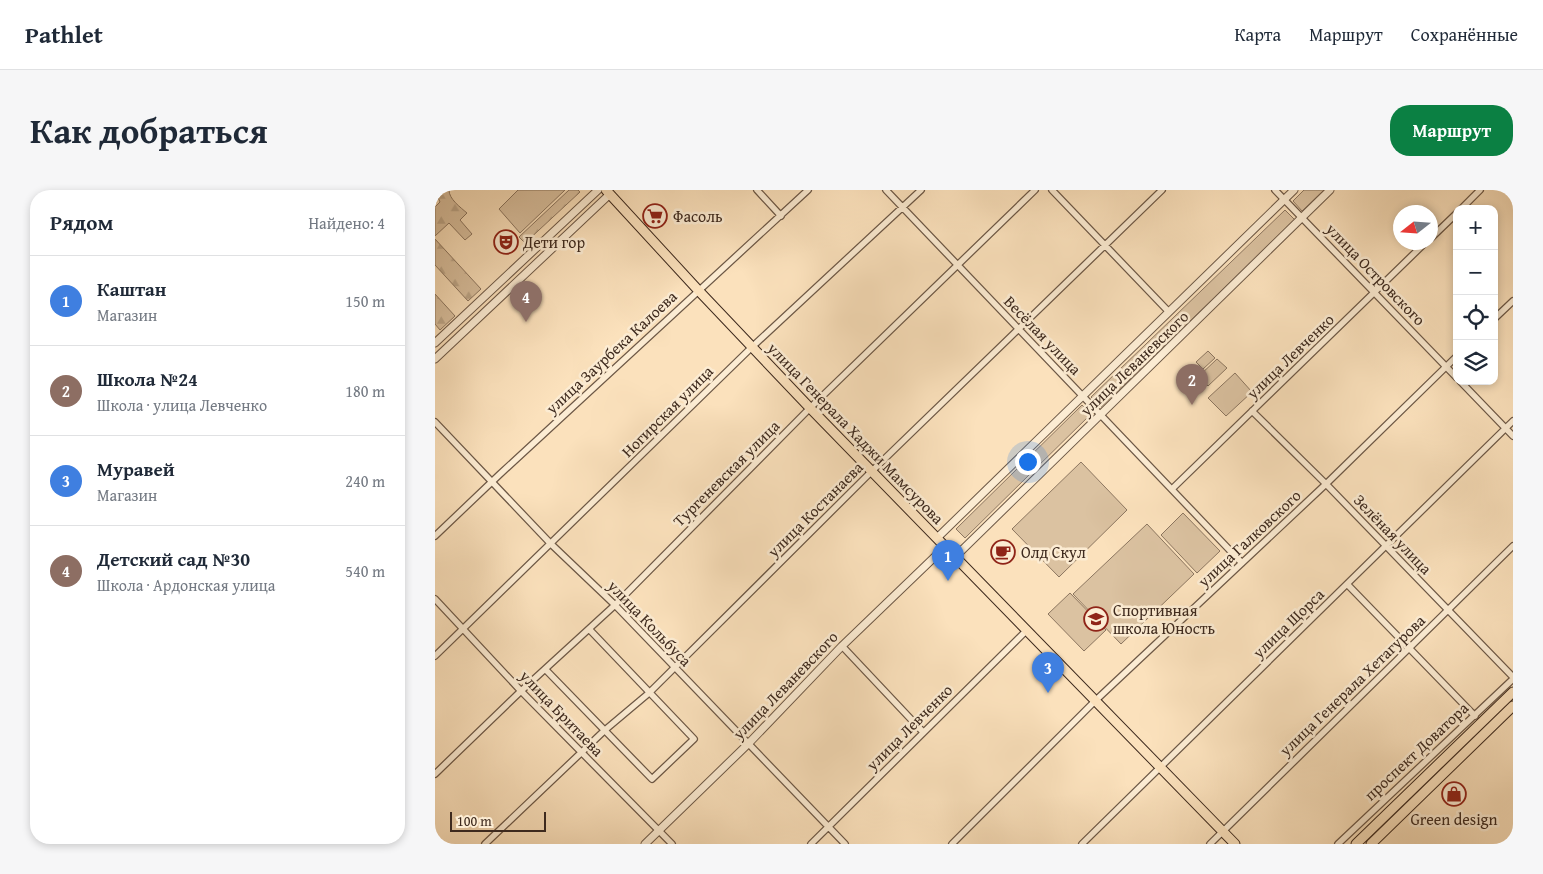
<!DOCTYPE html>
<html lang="ru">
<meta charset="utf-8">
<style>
body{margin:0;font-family:"Gentium Book Plus",serif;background:#f6f6f7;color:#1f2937}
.controls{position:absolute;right:15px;top:15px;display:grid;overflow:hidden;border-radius:10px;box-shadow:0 2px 8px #0003}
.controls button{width:45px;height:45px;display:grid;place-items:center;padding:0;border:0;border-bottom:1px solid #e0e1e3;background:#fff;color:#1f2937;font:25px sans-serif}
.compass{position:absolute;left:958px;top:15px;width:45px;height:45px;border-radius:50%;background:#fff;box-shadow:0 2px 8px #0003;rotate:253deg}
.scale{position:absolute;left:15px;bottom:12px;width:96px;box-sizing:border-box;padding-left:5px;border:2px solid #3e2a1e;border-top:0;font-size:14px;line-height:18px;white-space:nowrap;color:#3e2a1e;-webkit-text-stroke:4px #fcecd3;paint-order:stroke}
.you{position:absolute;left:592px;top:271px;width:18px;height:18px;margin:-12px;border:4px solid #fff;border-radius:50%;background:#1a73e8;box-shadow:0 0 0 8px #1a73e833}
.badge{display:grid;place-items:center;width:32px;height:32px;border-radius:50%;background:#0b8043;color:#fff;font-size:16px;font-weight:700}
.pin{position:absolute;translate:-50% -41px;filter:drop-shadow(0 1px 2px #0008)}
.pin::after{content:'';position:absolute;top:26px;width:18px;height:15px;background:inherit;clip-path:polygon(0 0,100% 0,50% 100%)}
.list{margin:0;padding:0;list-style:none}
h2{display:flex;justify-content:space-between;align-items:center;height:65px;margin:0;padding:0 20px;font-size:21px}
h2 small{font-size:16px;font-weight:400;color:#747a83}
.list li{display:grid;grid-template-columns:32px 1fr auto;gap:15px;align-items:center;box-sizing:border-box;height:90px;padding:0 20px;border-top:1px solid #e0e1e3}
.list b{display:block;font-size:19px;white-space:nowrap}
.list p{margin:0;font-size:16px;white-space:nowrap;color:#747a83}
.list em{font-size:16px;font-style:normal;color:#747a83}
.icon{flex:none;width:28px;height:28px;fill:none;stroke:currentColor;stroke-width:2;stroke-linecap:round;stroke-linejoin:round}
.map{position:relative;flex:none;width:1078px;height:654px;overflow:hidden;border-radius:20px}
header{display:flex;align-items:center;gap:30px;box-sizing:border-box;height:70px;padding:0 25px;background:#fff;border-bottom:1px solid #e0e1e3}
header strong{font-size:24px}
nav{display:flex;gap:28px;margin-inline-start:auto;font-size:18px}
.intro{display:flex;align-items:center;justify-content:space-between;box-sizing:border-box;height:120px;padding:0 30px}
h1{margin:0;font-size:35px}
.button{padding:12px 22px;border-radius:20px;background:#0b8043;color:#fff;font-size:18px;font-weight:700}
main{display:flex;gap:30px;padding:0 30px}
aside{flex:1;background:#fff;border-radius:20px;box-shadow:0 2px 8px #0003}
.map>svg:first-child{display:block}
.green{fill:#dbc2a1;stroke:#8c7660}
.forest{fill:url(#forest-firs);stroke:#8c7660}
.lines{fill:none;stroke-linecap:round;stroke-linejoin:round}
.minor-casing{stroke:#6d5846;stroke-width:8}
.tertiary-casing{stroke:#6d5846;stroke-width:9}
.primary-casing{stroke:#3e2a1e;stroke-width:11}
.minor{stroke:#fcecd3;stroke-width:5.5}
.tertiary{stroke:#fcecd3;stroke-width:7}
.primary{stroke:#fbe1bc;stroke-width:9}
.labels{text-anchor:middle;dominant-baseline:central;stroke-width:5;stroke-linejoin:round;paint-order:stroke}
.poi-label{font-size:16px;fill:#3e2a1e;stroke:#fcecd3;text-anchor:start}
.street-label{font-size:16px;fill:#3e2a1e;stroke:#fcecd3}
</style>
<header>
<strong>Pathlet</strong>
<nav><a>Карта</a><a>Маршрут</a><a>Сохранённые</a></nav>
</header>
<div class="intro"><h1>Как добраться</h1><a class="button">Маршрут</a></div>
<main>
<aside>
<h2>Рядом<small>Найдено: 4</small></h2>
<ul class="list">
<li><span class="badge" style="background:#3f7fe0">1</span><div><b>Каштан</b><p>Магазин</p></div><em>150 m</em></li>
<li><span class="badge" style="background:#8d6e63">2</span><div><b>Школа №24</b><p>Школа · улица Левченко</p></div><em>180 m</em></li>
<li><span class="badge" style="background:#3f7fe0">3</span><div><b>Муравей</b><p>Магазин</p></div><em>240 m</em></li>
<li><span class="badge" style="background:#8d6e63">4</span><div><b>Детский сад №30</b><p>Школа · Ардонская улица</p></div><em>540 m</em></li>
</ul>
</aside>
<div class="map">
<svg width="1078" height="654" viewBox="0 0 1078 654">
<defs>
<pattern id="forest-firs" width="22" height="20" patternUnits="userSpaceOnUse" patternTransform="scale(1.25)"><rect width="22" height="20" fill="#dbc2a1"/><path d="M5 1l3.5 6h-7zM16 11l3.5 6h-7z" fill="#bda78a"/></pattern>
</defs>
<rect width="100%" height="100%" fill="#fbe1bc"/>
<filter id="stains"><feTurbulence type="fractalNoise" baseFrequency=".004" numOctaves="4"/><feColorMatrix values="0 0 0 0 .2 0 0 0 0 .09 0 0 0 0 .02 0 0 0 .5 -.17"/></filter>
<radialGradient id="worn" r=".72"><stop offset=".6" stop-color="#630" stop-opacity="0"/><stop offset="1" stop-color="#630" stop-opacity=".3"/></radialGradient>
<!-- green -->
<path class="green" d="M83,0H130L85,43L64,19Z
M869,0H889L867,21L858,11Z
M850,20L860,30L666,217L656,207Z
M773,161L780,168L768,179L761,172Z
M782,169L792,178L773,196L764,186Z
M800,183L817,202L791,226L773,208Z
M647,215L656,224L530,348L521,339Z
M646,272L692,320L624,387L577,339Z
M748,323L785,361L762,383L726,345Z
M712,334L759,384L686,454L638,404Z
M635,403L671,440L649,461L613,424Z"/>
<!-- forest -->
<path class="forest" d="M2,0H14C14,9 25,17 32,23L25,30L37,44L30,50L14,33L0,46V17L5,12L2,5Z
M134,0H143L145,2L90,53L84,47Z
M0,49L46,99L33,111L0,75Z
M0,104L20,126L5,140L0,134Z"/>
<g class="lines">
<!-- minor casing -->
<g class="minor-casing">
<path id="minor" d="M322,0L346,26
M451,0L807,373
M617,0L733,121
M840,0L1022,188
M1026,19L1045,0
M996,48L1022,23
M1059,129L1078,111
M1025,191L1078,246
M817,221L891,294L1078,487
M0,232L116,354L180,415L410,654
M737,299L991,52
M0,346L64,285L373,0
M912,394L1040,526
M0,409L86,501L237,654
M407,456L488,542
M0,466L317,157L486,0
M111,480L217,589L259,549L154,439
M0,584L86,501L180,415L375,218L600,0
M50,654L170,540L214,503L437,281L727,0
M376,654L592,440
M517,654L660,511L891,294L1022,166
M647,654L1078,231
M775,654L1078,356
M903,654L1078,489"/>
</g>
<!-- tertiary casing -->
<g class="tertiary-casing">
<path id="tertiary" d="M0,153L163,0
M0,169L175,4
M502,348L859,0
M521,366L895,0
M210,654L314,553L407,456L511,356"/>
</g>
<!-- primary casing -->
<g class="primary-casing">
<path id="primary" d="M171,0L263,100L375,218L800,654
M921,654L1078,502
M936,654L1078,516"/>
</g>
<!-- minor -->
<use href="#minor" class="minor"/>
<!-- tertiary -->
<use href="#tertiary" class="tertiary"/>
<!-- primary -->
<use href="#primary" class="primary"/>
</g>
<!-- icons -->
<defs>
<g id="supermarket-ring" transform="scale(1.25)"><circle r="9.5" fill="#fcecd3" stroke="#8f2418" stroke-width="1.5"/><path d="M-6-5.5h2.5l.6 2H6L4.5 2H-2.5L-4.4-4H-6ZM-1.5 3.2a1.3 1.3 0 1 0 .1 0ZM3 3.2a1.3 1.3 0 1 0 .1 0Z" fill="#8f2418"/></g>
<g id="theatre-ring" transform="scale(1.25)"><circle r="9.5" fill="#fcecd3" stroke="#8f2418" stroke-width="1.5"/><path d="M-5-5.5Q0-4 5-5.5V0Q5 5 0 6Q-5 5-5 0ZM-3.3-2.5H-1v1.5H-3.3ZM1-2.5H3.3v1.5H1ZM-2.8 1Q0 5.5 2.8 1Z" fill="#8f2418"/></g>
<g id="cafe-ring" transform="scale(1.25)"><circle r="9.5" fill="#fcecd3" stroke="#8f2418" stroke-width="1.5"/><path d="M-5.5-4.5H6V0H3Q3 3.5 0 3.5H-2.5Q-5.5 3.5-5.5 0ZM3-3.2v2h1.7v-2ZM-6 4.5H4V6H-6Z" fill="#8f2418"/></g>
<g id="school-ring" transform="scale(1.25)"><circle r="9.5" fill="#fcecd3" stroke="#8f2418" stroke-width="1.5"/><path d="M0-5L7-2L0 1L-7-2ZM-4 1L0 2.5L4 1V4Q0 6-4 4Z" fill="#8f2418"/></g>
<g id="shop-ring" transform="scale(1.25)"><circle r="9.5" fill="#fcecd3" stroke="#8f2418" stroke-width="1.5"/><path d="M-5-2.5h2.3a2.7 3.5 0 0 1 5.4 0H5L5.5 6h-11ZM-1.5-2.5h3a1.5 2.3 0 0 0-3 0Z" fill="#8f2418"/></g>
</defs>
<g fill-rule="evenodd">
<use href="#supermarket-ring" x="220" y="26"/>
<use href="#theatre-ring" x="71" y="52"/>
<use href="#cafe-ring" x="568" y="362"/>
<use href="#school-ring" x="661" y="429"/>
<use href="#shop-ring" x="1019" y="604"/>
</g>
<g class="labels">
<!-- poi labels -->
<g class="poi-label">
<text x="238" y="26">Фасоль</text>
<text x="88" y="52">Дети гор</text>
<text x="586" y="362">Олд Скул</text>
<text x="678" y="420">Спортивная<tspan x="678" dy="18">школа Юность</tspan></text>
<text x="1019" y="629" text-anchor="middle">Green design</text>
</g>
<!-- street labels -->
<g class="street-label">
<text transform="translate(941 84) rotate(46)">улица Островского</text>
<text transform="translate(608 145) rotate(46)">Весёлая улица</text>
<text transform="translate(176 162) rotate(-43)">улица Заурбека Калоева</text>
<text transform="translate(855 166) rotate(-44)">улица Левченко</text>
<text transform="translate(699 173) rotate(-44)">улица Леваневского</text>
<text transform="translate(232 221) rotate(-45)">Ногирская улица</text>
<text transform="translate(421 243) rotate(46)">улица Генерала Хаджи Мамсурова</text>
<text transform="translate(291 283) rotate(-45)">Тургеневская улица</text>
<text transform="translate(380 319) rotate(-45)">улица Костанаева</text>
<text transform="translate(958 344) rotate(46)">Зелёная улица</text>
<text transform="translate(814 348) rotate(-43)">улица Галковского</text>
<text transform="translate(215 433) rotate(46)">улица Кольбуса</text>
<text transform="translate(853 433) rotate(-44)">улица Щорса</text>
<text transform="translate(350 495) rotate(-46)">улица Леваневского</text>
<text transform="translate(917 495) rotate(-44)">улица Генерала Хетагурова</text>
<text transform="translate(127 523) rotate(46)">улица Бритаева</text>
<text transform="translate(474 537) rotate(-45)">улица Левченко</text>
<text transform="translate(981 561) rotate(-43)">проспект Доватора</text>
</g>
</g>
<rect width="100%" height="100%" filter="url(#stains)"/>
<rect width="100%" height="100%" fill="url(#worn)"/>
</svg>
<div class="controls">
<button>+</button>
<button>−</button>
<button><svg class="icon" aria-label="locate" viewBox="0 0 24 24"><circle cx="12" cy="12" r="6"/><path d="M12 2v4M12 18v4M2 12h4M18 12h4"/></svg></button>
<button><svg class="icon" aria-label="layers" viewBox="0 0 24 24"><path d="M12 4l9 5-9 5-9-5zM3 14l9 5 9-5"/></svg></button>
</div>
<svg class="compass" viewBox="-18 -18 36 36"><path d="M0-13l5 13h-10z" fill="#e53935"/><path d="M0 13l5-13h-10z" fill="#747a83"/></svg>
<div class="scale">100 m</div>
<div class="you"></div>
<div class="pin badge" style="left:513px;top:391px;background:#3f7fe0">1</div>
<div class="pin badge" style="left:757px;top:215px;background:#8d6e63">2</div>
<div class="pin badge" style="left:613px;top:503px;background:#3f7fe0">3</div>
<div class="pin badge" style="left:91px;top:132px;background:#8d6e63">4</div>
</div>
</main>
